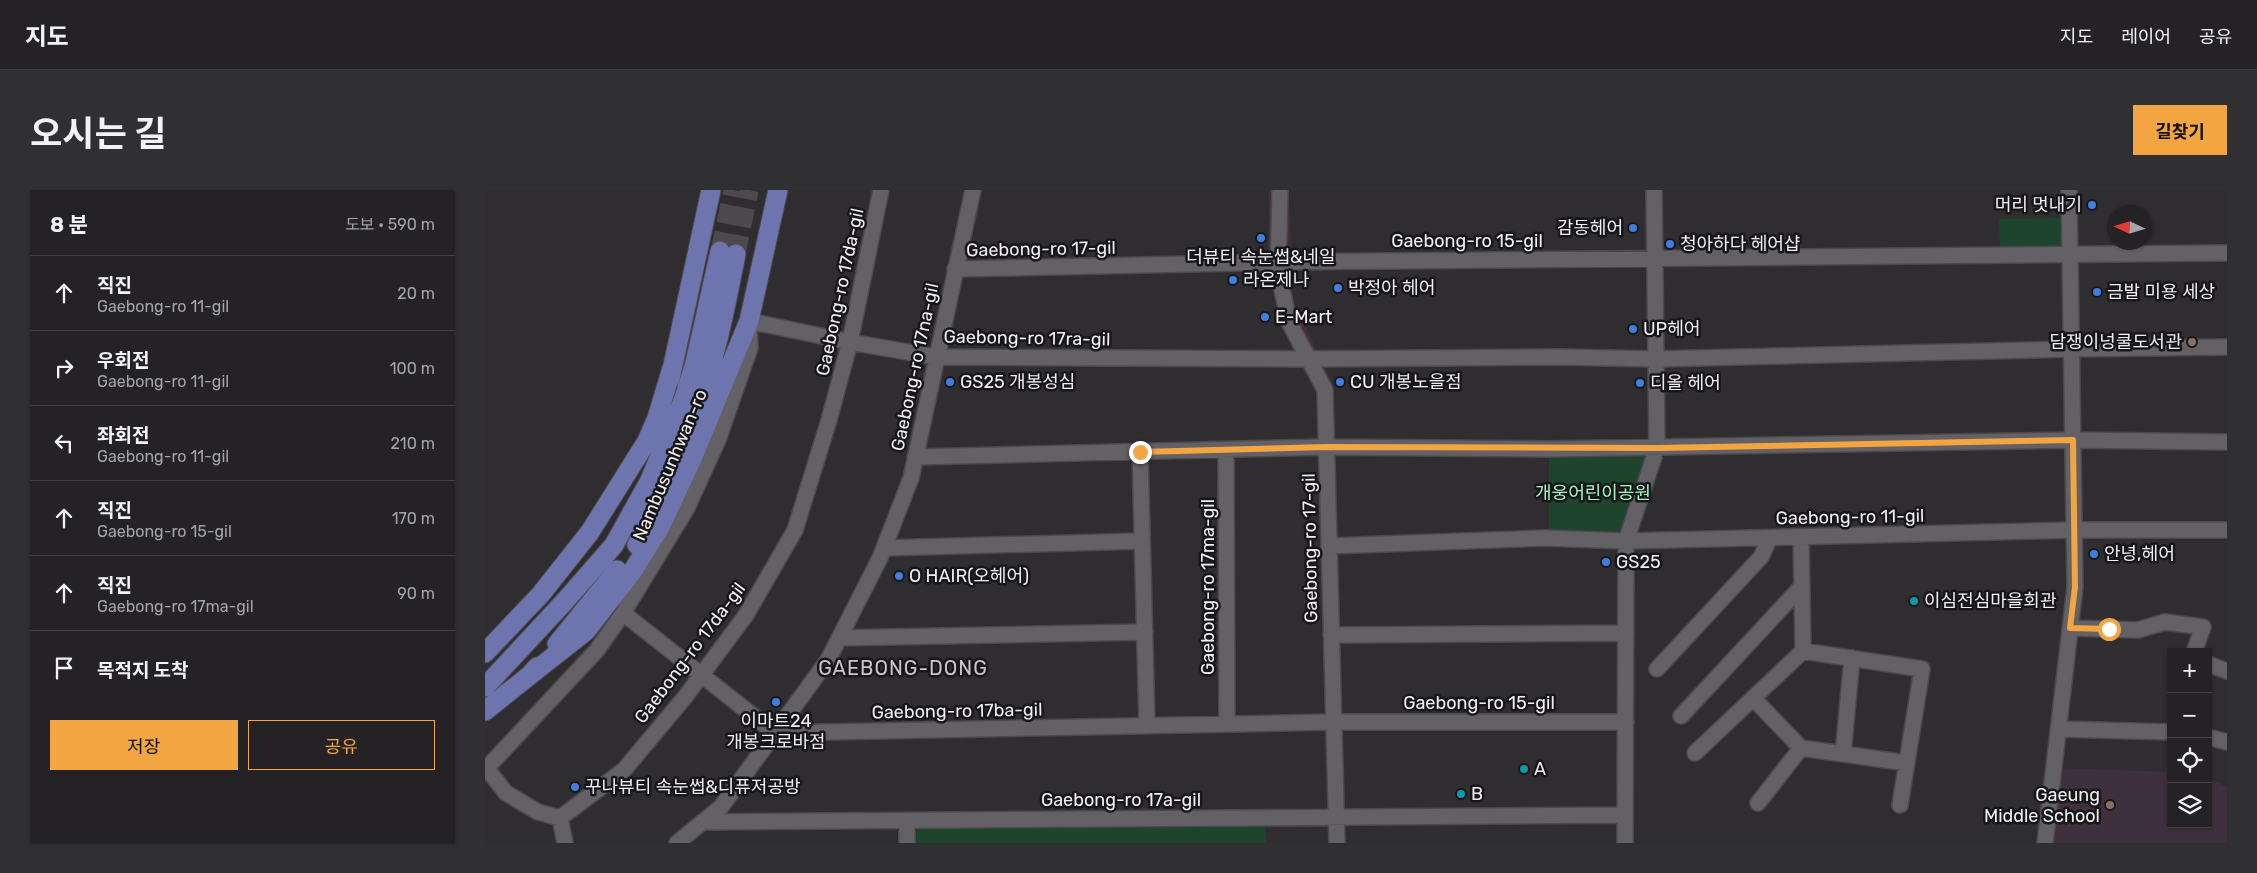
<!DOCTYPE html>
<html lang="ko">
<meta charset="utf-8">
<style>
body{margin:0;font-family:Rubik,"Noto Sans KR",sans-serif;background:#302f32;color:#f1f3f6}
.controls{position:absolute;right:15px;bottom:15px;display:grid;overflow:hidden;border-radius:0px;box-shadow:0 1px 4px #0004}
.controls button{width:45px;height:45px;display:grid;place-items:center;padding:0;border:0;border-bottom:1px solid #413f42;background:#242225;color:#f1f3f6;font:25px sans-serif}
.compass{position:absolute;left:1622px;top:15px;width:45px;height:45px;border-radius:50%;background:#242225;box-shadow:0 1px 4px #0004;rotate:274deg}
.stop{position:absolute;width:15px;height:15px;margin:-11px;border:4px solid #f2a541;border-radius:50%;background:#fff}
.stop.end{background:#f2a541;border-color:#fff;box-shadow:0 1px 5px #0008}
.list{margin:0;padding:0;list-style:none}
h2{display:flex;justify-content:space-between;align-items:center;height:65px;margin:0;padding:0 20px;font-size:21px}
h2 small{font-size:16px;font-weight:400;color:#a3a4a7}
.list li{display:grid;grid-template-columns:32px 1fr auto;gap:15px;align-items:center;box-sizing:border-box;height:75px;padding:0 20px;border-top:1px solid #413f42}
.list b{display:block;font-size:19px;white-space:nowrap}
.list p{margin:0;font-size:16px;white-space:nowrap;color:#a3a4a7}
.list em{font-size:16px;font-style:normal;color:#a3a4a7}
.actions{display:flex;gap:10px;padding:15px 20px}
.actions a{flex:1;padding:11px 0;border:1px solid #f2a541;border-radius:0px;text-align:center;font-size:18px;color:#f2a541}
.actions .main{background:#f2a541;color:#111}
.icon{flex:none;width:28px;height:28px;fill:none;stroke:currentColor;stroke-width:2;stroke-linecap:round;stroke-linejoin:round}
.map{position:relative;flex:none;width:1742px;height:653px;overflow:hidden;border-radius:0px}
header{display:flex;align-items:center;gap:30px;box-sizing:border-box;height:70px;padding:0 25px;background:#242225;border-bottom:1px solid #413f42}
header strong{font-size:24px}
nav{display:flex;gap:28px;margin-inline-start:auto;font-size:18px}
.intro{display:flex;align-items:center;justify-content:space-between;box-sizing:border-box;height:120px;padding:0 30px}
h1{margin:0;font-size:35px}
.button{padding:12px 22px;border-radius:0px;background:#f2a541;color:#111;font-size:18px;font-weight:700}
main{display:flex;gap:30px;padding:0 30px}
aside{flex:1;background:#242225;border-radius:0px;box-shadow:0 1px 4px #0004}
.map>svg:first-child{display:block}
.commercial{fill:#432f34}
.education{fill:#3f303d}
.green{fill:#1f442e}
.lines{fill:none;stroke-linecap:round;stroke-linejoin:round}
.major-tunnel{stroke:#4d4a4e;stroke-width:19;stroke-dasharray:19 9;stroke-linecap:butt}
.minor-casing{stroke:#4c494d;stroke-width:18}
.major-casing{stroke:#4c494d;stroke-width:21}
.minor{stroke:#646166;stroke-width:15}
.major{stroke:#6e74ae;stroke-width:19}
.route{stroke:#f2a541;stroke-width:6}
.shop-dot{fill:#3f7fe0;stroke:#171618;stroke-width:2}
.education-dot{fill:#8d6e63;stroke:#171618;stroke-width:2}
.culture-dot{fill:#0f9aa8;stroke:#171618;stroke-width:2}
.labels{text-anchor:middle;dominant-baseline:central;stroke-width:5;stroke-linejoin:round;paint-order:stroke}
.poi-label{font-size:18px;fill:#f0eef1;stroke:#171618;text-anchor:start}
.street-label{font-size:18px;fill:#f0eef1;stroke:#171618}
.park-label{font-size:18px;fill:#a4f5c2;stroke:#171618}
.quarter-label{font-size:20px;letter-spacing:1px;fill:#c8c4c9;stroke:#171618}
</style>
<header>
<strong>지도</strong>
<nav><a>지도</a><a>레이어</a><a>공유</a></nav>
</header>
<div class="intro"><h1>오시는 길</h1><a class="button">길찾기</a></div>
<main>
<aside>
<h2>8 분<small>도보 · 590 m</small></h2>
<ul class="list">
<li><svg class="icon" aria-label="ahead" viewBox="0 0 24 24"><path d="M12 20V5M6 11l6-6 6 6"/></svg><div><b>직진</b><p>Gaebong-ro 11-gil</p></div><em>20 m</em></li>
<li><svg class="icon" aria-label="right" viewBox="0 0 24 24"><path d="M7 20v-9h11M14 6l5 5-5 5"/></svg><div><b>우회전</b><p>Gaebong-ro 11-gil</p></div><em>100 m</em></li>
<li><svg class="icon" aria-label="left" viewBox="0 0 24 24"><path d="M17 20v-9H6M10 6l-5 5 5 5"/></svg><div><b>좌회전</b><p>Gaebong-ro 11-gil</p></div><em>210 m</em></li>
<li><svg class="icon" aria-label="ahead" viewBox="0 0 24 24"><path d="M12 20V5M6 11l6-6 6 6"/></svg><div><b>직진</b><p>Gaebong-ro 15-gil</p></div><em>170 m</em></li>
<li><svg class="icon" aria-label="ahead" viewBox="0 0 24 24"><path d="M12 20V5M6 11l6-6 6 6"/></svg><div><b>직진</b><p>Gaebong-ro 17ma-gil</p></div><em>90 m</em></li>
<li><svg class="icon" aria-label="arrive" viewBox="0 0 24 24"><path d="M6 21V4h12l-3 4 3 4H6"/></svg><div><b>목적지 도착</b></div></li>
</ul>
<div class="actions"><a class="main">저장</a><a>공유</a></div>
</aside>
<div class="map">
<svg width="1742" height="653" viewBox="0 0 1742 653">
<rect width="100%" height="100%" fill="#302d31"/>
<!-- commercial -->
<path class="commercial" d="M784,0H804L808,111L844,186H822L818,182L806,154L784,90Z"/>
<!-- education -->
<path class="education" d="M1568,578L1686,582V634H1723V588L1742,597V653H1560Z"/>
<!-- green -->
<path class="green" d="M1584,28L1585,58L1515,59L1514,29Z
M1167,261L1137,348L1064,344V262Z
M780,628L781,653H431L432,631Z"/>
<g class="lines">
<!-- major-tunnel -->
<path class="major-tunnel" d="M235,61L248,0
M251,64L264,0"/>
<!-- minor casing -->
<g class="minor-casing">
<path id="minor" d="M795,0L793,81L804,132L840,200L852,653
M470,79L794,72L1742,63
M741,260L742,534
M655,262L662,536
M430,267L841,257L1064,259L1588,250L1742,252
M1316,347L1318,461L1437,479L1415,615
M844,356L1060,348L1141,351L1589,340H1742
M399,358L657,351
M138,423L290,543L848,532H1141
M1585,438L1653,440L1680,432L1718,437L1709,462
M846,445L1141,443
M354,448L660,442
M1723,474L1742,481
M1172,479L1276,367L1285,348
M1268,508L1316,558
M1196,526L1317,396
M1573,539L1686,542
M1723,547L1742,552
M1316,558L1422,573
M1210,563L1318,461
M1358,564L1367,468
M2,579L21,603L53,622L75,628L139,580L200,507L261,425L310,340L344,230L365,152L396,0
M0,580L112,460L138,423L202,318L233,250L265,158L264,131L365,152L451,167L824,169L1074,167L1172,169L1586,159L1742,157
M1273,613L1316,558
M75,628L80,653
M422,631V653
M217,632L1140,625
M192,653L236,617L343,470L395,368L426,288L488,0
M1140,653L1141,351L1172,258L1169,0
M1560,653L1590,397L1584,0"/>
</g>
<!-- major casing -->
<g class="major-casing">
<path id="major" d="M185,189L226,0
M152,355C173,309 196,263 213,215C231,167 241,115 251,64
M72,454L132,380
M0,463L56,404L105,342L162,251L172,228L187,178
M45,485L101,441L147,382L175,337L206,271L264,131L293,0
M0,497L80,411L129,355L165,290L198,211L210,173L235,61
M0,521L45,485L52,477"/>
</g>
<!-- minor -->
<use href="#minor" class="minor"/>
<!-- major -->
<use href="#major" class="major"/>
</g>
<g class="lines">
<!-- route -->
<path class="route" d="M655,262L841,257L1172,258L1588,250L1590,397L1585,438L1624,439"/>
</g>
<!-- markers -->
<g class="shop-dot">
<circle cx="1607" cy="15" r="5"/>
<circle cx="1148" cy="38" r="5"/>
<circle cx="776" cy="48" r="5"/>
<circle cx="1185" cy="54" r="5"/>
<circle cx="748" cy="90" r="5"/>
<circle cx="853" cy="98" r="5"/>
<circle cx="1612" cy="102" r="5"/>
<circle cx="780" cy="127" r="5"/>
<circle cx="1148" cy="139" r="5"/>
<circle cx="465" cy="192" r="5"/>
<circle cx="855" cy="192" r="5"/>
<circle cx="1155" cy="193" r="5"/>
<circle cx="1609" cy="364" r="5"/>
<circle cx="1121" cy="372" r="5"/>
<circle cx="414" cy="386" r="5"/>
<circle cx="291" cy="512" r="5"/>
<circle cx="90" cy="597" r="5"/>
</g>
<g class="education-dot">
<circle cx="1707" cy="152" r="5"/>
<circle cx="1625" cy="615" r="5"/>
</g>
<g class="culture-dot">
<circle cx="1429" cy="411" r="5"/>
<circle cx="1039" cy="579" r="5"/>
<circle cx="976" cy="604" r="5"/>
</g>
<g class="labels">
<!-- poi labels -->
<g class="poi-label">
<text x="1597" y="15" text-anchor="end">머리 멋내기</text>
<text x="1138" y="38" text-anchor="end">감동헤어</text>
<text x="1195" y="54">청아하다 헤어샵</text>
<text x="776" y="67" text-anchor="middle">더뷰티 속눈썹&amp;네일</text>
<text x="758" y="90">라온제나</text>
<text x="863" y="98">박정아 헤어</text>
<text x="1622" y="102">금발 미용 세상</text>
<text x="790" y="127">E-Mart</text>
<text x="1158" y="139">UP헤어</text>
<text x="1697" y="152" text-anchor="end">담쟁이넝쿨도서관</text>
<text x="475" y="192">GS25 개봉성심</text>
<text x="865" y="192">CU 개봉노을점</text>
<text x="1165" y="193">디올 헤어</text>
<text x="1619" y="364">안녕,헤어</text>
<text x="1131" y="372">GS25</text>
<text x="424" y="386">O HAIR(오헤어)</text>
<text x="1439" y="411">이심전심마을회관</text>
<text x="291" y="531" text-anchor="middle">이마트24<tspan x="291" dy="21">개봉크로바점</tspan></text>
<text x="1049" y="579">A</text>
<text x="100" y="597">꾸나뷰티 속눈썹&amp;디퓨저공방</text>
<text x="986" y="604">B</text>
<text x="1615" y="605" text-anchor="end">Gaeung<tspan x="1615" dy="21">Middle School</tspan></text>
</g>
<!-- street labels -->
<g class="street-label">
<text x="982" y="51">Gaebong-ro 15-gil</text>
<text transform="translate(556 59) rotate(-1)">Gaebong-ro 17-gil</text>
<text transform="translate(355 102) rotate(-78)">Gaebong-ro 17da-gil</text>
<text transform="translate(542 148) rotate(1)">Gaebong-ro 17ra-gil</text>
<text transform="translate(430 177) rotate(-78)">Gaebong-ro 17na-gil</text>
<text transform="translate(185 275) rotate(-67)">Nambusunhwan-ro</text>
<text transform="translate(1365 327) rotate(-1)">Gaebong-ro 11-gil</text>
<text transform="translate(825 358) rotate(-91)">Gaebong-ro 17-gil</text>
<text transform="translate(723 397) rotate(-90)">Gaebong-ro 17ma-gil</text>
<text transform="translate(205 463) rotate(-53)">Gaebong-ro 17da-gil</text>
<text x="994" y="513">Gaebong-ro 15-gil</text>
<text transform="translate(472 521) rotate(-1)">Gaebong-ro 17ba-gil</text>
<text x="636" y="610">Gaebong-ro 17a-gil</text>
</g>
<!-- park labels -->
<g class="park-label">
<text x="1108" y="303">개웅어린이공원</text>
</g>
<!-- quarter labels -->
<g class="quarter-label">
<text x="418" y="478">GAEBONG-DONG</text>
</g>
</g>
</svg>
<div class="controls">
<button>+</button>
<button>−</button>
<button><svg class="icon" aria-label="locate" viewBox="0 0 24 24"><circle cx="12" cy="12" r="6"/><path d="M12 2v4M12 18v4M2 12h4M18 12h4"/></svg></button>
<button><svg class="icon" aria-label="layers" viewBox="0 0 24 24"><path d="M12 4l9 5-9 5-9-5zM3 14l9 5 9-5"/></svg></button>
</div>
<svg class="compass" viewBox="-18 -18 36 36"><path d="M0-13l5 13h-10z" fill="#e53935"/><path d="M0 13l5-13h-10z" fill="#a3a4a7"/></svg>
<div class="stop" style="left:1624px;top:439px"></div>
<div class="stop end" style="left:655px;top:262px"></div>
</div>
</main>
